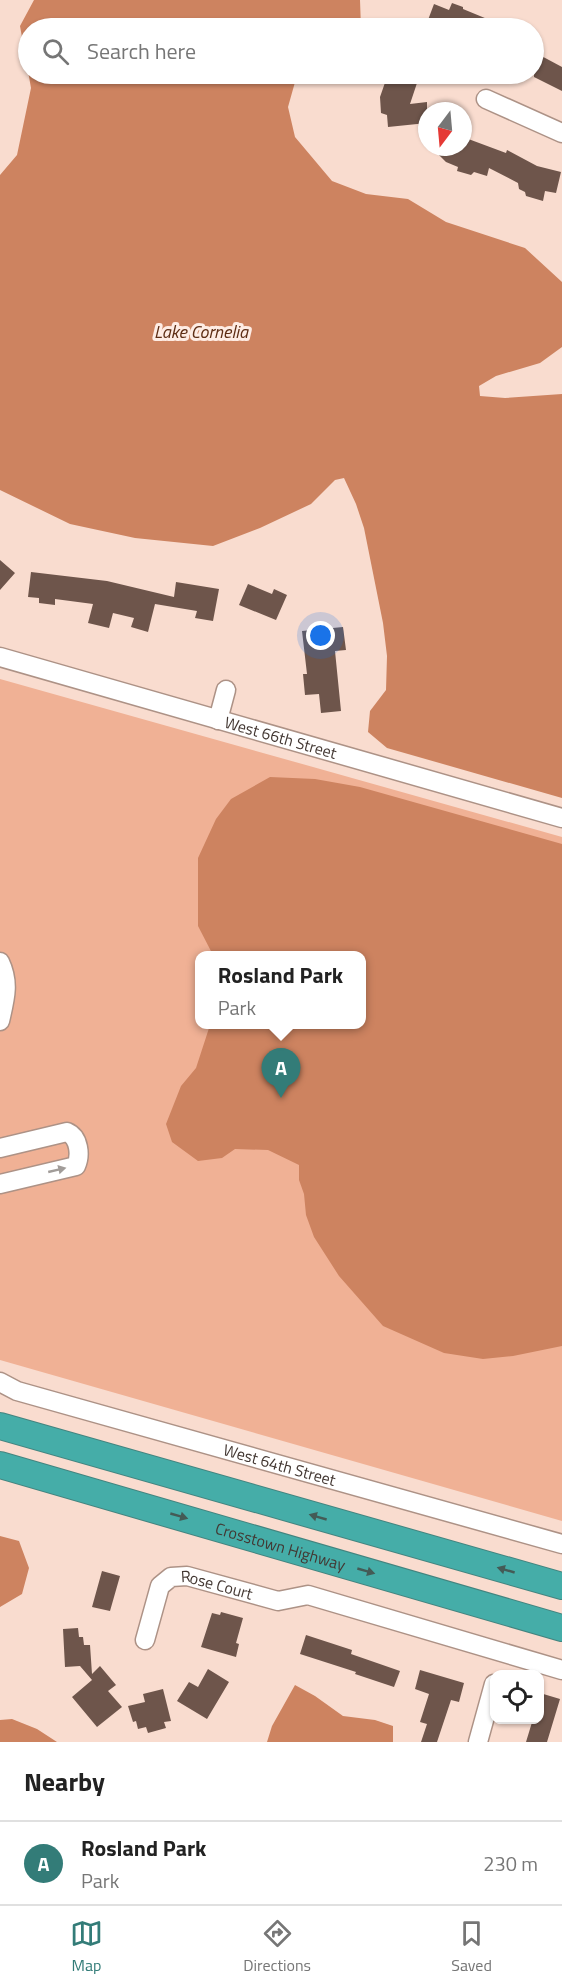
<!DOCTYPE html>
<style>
body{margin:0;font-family:"Titillium Web",sans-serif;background:#f6f6f6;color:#222}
.controls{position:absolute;right:18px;bottom:18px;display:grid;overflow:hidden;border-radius:12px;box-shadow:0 2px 4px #0004}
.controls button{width:54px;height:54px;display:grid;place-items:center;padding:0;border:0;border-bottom:2px solid #e0e0e0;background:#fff;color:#222;font:30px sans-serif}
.compass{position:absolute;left:418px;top:102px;width:54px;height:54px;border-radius:50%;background:#fff;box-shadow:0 2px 4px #0004;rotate:196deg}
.you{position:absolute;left:321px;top:636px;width:21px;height:21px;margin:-15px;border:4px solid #fff;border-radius:50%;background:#1a73e8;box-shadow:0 0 0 9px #1a73e833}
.badge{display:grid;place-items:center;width:39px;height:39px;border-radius:50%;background:#337c78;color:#fff;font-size:20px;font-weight:700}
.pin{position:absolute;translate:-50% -50px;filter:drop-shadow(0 2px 3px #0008)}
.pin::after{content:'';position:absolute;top:32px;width:21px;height:18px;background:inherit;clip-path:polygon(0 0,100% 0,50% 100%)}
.popup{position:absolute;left:195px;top:951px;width:171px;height:78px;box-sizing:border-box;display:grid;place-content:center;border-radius:12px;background:#fff;filter:drop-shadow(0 2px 4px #0005);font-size:20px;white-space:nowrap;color:#767676}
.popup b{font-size:22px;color:#222}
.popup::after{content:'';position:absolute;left:50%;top:100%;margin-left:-12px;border:12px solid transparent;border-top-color:#fff}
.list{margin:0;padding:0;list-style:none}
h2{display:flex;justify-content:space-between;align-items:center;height:78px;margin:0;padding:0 24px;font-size:26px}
h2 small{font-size:20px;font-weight:400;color:#767676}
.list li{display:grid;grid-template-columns:39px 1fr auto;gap:18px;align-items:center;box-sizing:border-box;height:84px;padding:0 24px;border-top:2px solid #e0e0e0}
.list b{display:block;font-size:22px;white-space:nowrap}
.list p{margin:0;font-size:20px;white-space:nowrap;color:#767676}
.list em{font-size:20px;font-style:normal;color:#767676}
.icon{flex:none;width:33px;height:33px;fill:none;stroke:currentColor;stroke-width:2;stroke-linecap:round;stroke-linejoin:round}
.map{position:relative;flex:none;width:562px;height:1742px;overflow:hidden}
.search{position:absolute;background:#fff;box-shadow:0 2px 4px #0004;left:18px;right:18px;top:18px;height:66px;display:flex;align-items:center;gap:15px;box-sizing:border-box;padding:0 21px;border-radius:33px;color:#767676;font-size:22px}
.sheet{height:162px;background:#fff}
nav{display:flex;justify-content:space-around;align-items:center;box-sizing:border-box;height:84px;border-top:2px solid #e0e0e0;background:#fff;font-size:16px;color:#767676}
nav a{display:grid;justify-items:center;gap:3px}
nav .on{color:#337c78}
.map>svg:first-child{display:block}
.green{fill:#f0b195;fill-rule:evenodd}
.water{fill:#cd8360}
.building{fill:#6e554b}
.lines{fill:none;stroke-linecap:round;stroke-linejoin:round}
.minor-casing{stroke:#ad9286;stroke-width:21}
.highway-casing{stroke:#44847f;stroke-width:28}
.minor{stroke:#fff;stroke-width:18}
.highway{stroke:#45ada8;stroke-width:26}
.oneway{fill:#a19c99}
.oneway2{fill:#445b56}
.labels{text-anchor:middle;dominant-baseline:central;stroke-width:6;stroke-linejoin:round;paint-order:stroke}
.street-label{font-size:16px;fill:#433833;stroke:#feece4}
.water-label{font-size:18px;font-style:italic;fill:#5e2d14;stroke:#feece4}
</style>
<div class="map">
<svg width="562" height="1742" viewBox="0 0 562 1742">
<rect width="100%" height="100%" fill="#f9dccf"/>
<!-- green -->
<path class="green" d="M0,679L562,837V1521L0,1360ZM200,956H362V1024H200Z"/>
<!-- water -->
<path class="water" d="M34,0H360L361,28H28V74H300L297,75L288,107L295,137L332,181L366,194L408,199L446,222L525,248L562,282V347L540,363L496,376L479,386L480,396L505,398L562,394V798L387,748L368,732L370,711L386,690L387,656L383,623L364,528L356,504L344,478L335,480L311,504L260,528L213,546L135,538L70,524L0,490V175L17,155L31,88L20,26Z
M270,777L315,779L360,787L562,844V1346L513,1356L483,1359L444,1353L383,1326L339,1276L314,1237L306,1215L304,1194L299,1180V1165L268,1150L235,1149L222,1158L198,1161L172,1142L166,1124L181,1086L196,1068L210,1025L362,1024V956L213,955L198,926V858L216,819L231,799Z
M0,1536L19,1541L29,1568L22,1594L0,1607Z
M295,1685L315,1696L343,1716L375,1720L393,1726V1742H267L272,1726Z
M12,1719L37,1729L57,1742H0V1720Z"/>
<!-- building -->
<path class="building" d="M452,3L463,7V9L509,28H429L432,22L428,20L434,4L449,10Z
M534,52L562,67V91L534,77Z
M388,74H420L410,104L427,102V123L388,127L387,115L381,113L380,97Z
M463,137L506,153L507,150L537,166L561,172L556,193L545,191L543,201L526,196L525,192L519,189L518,183L489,168L487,176L474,172L471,175L457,171L458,167L446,162L431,147H463Z
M0,560L15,573L0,590Z
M31,572L107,581L174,597L176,582L219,589L213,621L195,618L197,611L155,604L148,632L131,627L134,618L113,613L109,628L88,623L93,604L55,599V605L39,603V598L28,597Z
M248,584L272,594L274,589L287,595L276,620L239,605Z
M343,627L346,650L335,651L341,711L321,713L319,694L305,695L303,674H307L302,631Z
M102,1571L120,1576L110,1611L92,1607Z
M221,1612L243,1618L236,1643L239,1644L236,1657L201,1647L212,1613L220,1615Z
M78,1628L79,1637H83L84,1645H90L92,1674L100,1666L116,1685L108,1691L122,1707L97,1727L72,1697L92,1680L80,1666L65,1667L63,1629Z
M306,1635L352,1650L351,1654L400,1671L394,1687L355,1674L356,1672L300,1654Z
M208,1669L229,1682L207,1719L177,1701L189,1682L198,1687Z
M420,1670L464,1683L459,1702L451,1700L437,1742H421L427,1724L420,1722L429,1694L415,1689Z
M163,1689L171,1721L164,1722L166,1728L148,1733L146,1727L138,1729L136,1721L133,1722L128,1706L145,1702L143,1694Z
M540,1693L560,1699L547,1742H526L533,1719H540Z"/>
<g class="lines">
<!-- minor casing -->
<g class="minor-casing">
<g id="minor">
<path d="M486,99L562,133"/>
<path id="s1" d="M0,657L562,818"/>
<path d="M218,720L226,690"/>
<path d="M0,962C10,983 5,999 0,1021"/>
<path d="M0,1148L67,1132C79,1137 81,1155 76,1166L0,1184"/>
<path id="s2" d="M0,1382L17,1391L562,1544"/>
<path id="s3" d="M145,1640L160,1586L171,1577L187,1576L278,1601L308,1595L562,1670"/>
<path d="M478,1742L494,1684"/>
</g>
</g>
<!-- highway casing -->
<g class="highway-casing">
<g id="highway">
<path d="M0,1426L562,1586"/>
<path id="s4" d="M0,1465L562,1628"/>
</g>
</g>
<!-- minor -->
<use href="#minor" class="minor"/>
<!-- highway -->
<use href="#highway" class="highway"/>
</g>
<!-- one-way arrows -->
<defs><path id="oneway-solid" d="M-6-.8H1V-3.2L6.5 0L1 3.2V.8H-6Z" transform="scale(1.5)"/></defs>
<use class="oneway" href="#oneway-solid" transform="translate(57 1170) rotate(-13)"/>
<g class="oneway2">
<use href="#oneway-solid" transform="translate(179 1516) rotate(16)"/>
<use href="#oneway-solid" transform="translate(318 1517) rotate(-164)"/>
<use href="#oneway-solid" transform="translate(506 1570) rotate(-164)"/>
<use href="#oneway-solid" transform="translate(366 1571) rotate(16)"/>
</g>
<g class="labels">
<!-- street labels -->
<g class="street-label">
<text stroke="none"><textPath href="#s1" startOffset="292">West 66th Street</textPath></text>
<text stroke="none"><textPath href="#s2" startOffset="292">West 64th Street</textPath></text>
<text stroke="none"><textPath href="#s4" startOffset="292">Crosstown Highway</textPath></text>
<text stroke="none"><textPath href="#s3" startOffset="117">Rose Court</textPath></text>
</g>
<!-- water labels -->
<g class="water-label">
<text x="201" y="331">Lake Cornelia</text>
</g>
</g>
</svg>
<div class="controls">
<button><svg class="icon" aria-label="locate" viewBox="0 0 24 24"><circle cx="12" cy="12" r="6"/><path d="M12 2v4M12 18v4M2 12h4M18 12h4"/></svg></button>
</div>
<svg class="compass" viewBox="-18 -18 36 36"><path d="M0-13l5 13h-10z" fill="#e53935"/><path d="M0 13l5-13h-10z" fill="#767676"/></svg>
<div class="you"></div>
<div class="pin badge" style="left:281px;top:1098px">A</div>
<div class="popup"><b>Rosland Park</b>Park</div>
<div class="search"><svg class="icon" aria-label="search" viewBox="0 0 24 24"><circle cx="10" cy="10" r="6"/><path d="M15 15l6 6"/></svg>Search here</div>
</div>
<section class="sheet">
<h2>Nearby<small></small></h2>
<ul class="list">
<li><span class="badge">A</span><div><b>Rosland Park</b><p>Park</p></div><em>230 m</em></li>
</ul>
</section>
<nav>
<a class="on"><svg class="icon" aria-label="map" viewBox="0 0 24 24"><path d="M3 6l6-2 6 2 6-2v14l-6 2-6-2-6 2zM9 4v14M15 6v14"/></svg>Map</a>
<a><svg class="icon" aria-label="directions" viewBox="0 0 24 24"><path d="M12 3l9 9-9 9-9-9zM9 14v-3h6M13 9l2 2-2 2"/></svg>Directions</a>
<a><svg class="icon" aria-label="saved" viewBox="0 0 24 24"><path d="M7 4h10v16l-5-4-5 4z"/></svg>Saved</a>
</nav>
